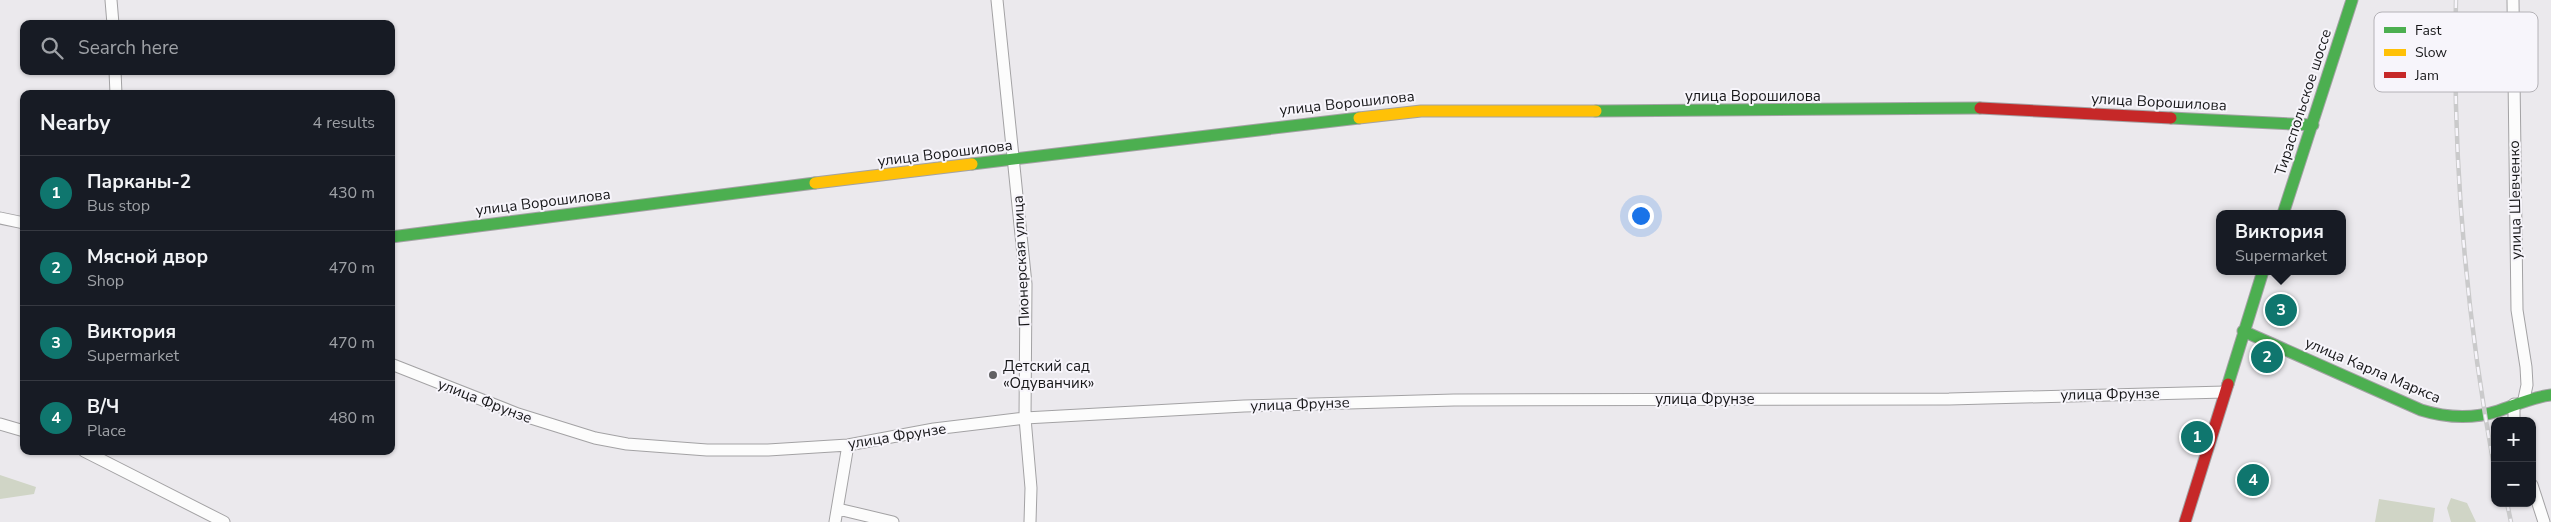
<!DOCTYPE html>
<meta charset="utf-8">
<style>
body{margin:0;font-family:"Nunito Sans",sans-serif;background:#242831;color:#f1f3f6}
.controls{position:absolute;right:15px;bottom:15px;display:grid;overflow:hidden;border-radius:10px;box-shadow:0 1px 4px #0004}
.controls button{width:45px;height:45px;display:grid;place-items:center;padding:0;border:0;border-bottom:1px solid #363941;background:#171b24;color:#f1f3f6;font:25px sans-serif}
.you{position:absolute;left:1640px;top:215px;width:18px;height:18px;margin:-12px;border:4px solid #fff;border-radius:50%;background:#1a73e8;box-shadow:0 0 0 8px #1a73e833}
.badge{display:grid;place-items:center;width:32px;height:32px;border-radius:50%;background:#0f766e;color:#fff;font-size:16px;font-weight:700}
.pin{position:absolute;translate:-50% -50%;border:2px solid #fff;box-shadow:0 1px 5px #0006}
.popup{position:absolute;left:2216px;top:210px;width:130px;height:65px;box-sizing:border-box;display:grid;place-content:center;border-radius:10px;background:#171b24;filter:drop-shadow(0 1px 4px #0005);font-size:16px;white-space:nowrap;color:#9ea1a6}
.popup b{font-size:19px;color:#f1f3f6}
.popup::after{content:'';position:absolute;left:50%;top:100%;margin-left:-10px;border:10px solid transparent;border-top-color:#171b24}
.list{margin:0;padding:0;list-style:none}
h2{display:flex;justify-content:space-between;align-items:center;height:65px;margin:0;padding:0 20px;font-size:21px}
h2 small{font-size:16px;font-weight:400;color:#9ea1a6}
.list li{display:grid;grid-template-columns:32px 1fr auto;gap:15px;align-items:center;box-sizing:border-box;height:75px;padding:0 20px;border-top:1px solid #363941}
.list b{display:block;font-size:19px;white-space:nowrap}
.list p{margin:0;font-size:16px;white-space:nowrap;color:#9ea1a6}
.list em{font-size:16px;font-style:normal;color:#9ea1a6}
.icon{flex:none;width:28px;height:28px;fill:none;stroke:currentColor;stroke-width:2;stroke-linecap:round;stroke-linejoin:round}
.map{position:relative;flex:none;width:2551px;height:522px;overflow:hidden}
.search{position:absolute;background:#171b24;box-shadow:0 1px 4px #0004;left:20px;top:20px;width:375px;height:55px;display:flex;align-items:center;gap:12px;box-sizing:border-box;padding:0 18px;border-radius:10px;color:#9ea1a6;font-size:19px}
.panel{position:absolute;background:#171b24;box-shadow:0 1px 4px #0004;left:20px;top:90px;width:375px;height:365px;border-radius:10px}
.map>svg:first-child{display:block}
.green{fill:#d0d5c6}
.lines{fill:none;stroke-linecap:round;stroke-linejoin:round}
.street-casing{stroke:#a3a2a4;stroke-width:13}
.fast-casing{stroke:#a3a2a4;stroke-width:13}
.slow-casing{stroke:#a3a2a4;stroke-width:13}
.jam-casing{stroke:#a3a2a4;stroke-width:13}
.street{stroke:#fcfcfc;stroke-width:11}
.fast{stroke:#4caf50;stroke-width:11}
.slow{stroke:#ffc107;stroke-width:11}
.jam{stroke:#c62828;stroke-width:11}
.rail-casing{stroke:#cacacb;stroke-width:4.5}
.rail{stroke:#f7f5fb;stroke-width:2.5;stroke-dasharray:8;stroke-linecap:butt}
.poi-dot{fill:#616063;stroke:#f7f5fb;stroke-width:2}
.labels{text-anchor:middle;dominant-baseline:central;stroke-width:4;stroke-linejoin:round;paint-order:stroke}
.street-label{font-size:15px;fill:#171719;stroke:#f7f5fb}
.poi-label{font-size:15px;fill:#171719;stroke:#f7f5fb;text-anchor:start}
.key{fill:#f7f5fb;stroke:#b4b2b7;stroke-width:1}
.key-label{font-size:14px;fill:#171719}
</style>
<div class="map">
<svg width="2551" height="522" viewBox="0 0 2551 522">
<rect width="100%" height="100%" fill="#ebe9ed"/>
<!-- green -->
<path class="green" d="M0,475L36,487L34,494L0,499Z
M2451,498L2467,503L2476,522H2451L2447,508Z
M2379,499L2435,508L2433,522H2375Z"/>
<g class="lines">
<!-- street casing -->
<g class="street-casing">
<path id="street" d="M111,0L113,24
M997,0L1026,284L1025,418L1031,488L1030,522
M2513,0L2517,310L2526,367L2527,385L2524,399
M115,71L116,94
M0,218L24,223
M391,364L518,414L595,438L627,444L707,450H768L848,445L934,429L1025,418L1244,406L1454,400L1949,399L2225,392
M2514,404V421
M0,424L24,431
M84,451L224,522
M2532,485L2544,522
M838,509L893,522
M835,522L848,445"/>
</g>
<!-- fast casing -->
<g class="fast-casing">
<path id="fast" d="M1596,111L1980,108
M2171,118L2313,125
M972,164L1359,118
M2283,214L2352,0
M391,237L815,183
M2243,331L2421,410C2447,418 2473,419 2498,411C2516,405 2532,397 2551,395
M2228,384L2263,271"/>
</g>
<!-- slow casing -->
<g class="slow-casing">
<path id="slow" d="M1359,118L1421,111H1596
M815,183L972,164"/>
</g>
<!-- jam casing -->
<g class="jam-casing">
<path id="jam" d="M1980,108L2171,118
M2185,522L2228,384"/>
</g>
<!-- street -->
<use href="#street" class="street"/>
<!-- fast -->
<use href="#fast" class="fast"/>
<!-- slow -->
<use href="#slow" class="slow"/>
<!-- jam -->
<use href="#jam" class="jam"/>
<!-- rail casing -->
<g class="rail-casing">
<path id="rail" d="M2456,0C2452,159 2466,316 2495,472
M2507,503L2511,522"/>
</g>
<!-- rail -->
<use href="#rail" class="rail"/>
</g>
<!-- markers -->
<circle class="poi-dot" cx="993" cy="375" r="5"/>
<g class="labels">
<!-- street labels -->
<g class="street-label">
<text x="1753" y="96">улица Ворошилова</text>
<text transform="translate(2159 102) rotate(3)">улица Ворошилова</text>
<text transform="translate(2303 102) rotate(-72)">Тираспольское шоссе</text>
<text transform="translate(1347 103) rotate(-6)">улица Ворошилова</text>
<text transform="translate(945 153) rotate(-7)">улица Ворошилова</text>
<text transform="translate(2515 200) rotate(-91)">улица Шевченко</text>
<text transform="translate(543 202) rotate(-7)">улица Ворошилова</text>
<text transform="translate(1021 261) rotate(-93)">Пионерская улица</text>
<text transform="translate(2373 370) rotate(23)">улица Карла Маркса</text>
<text transform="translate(2110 394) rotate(-1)">улица Фрунзе</text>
<text x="1705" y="399">улица Фрунзе</text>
<text transform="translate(485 401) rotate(21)">улица Фрунзе</text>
<text transform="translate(1300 404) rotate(-2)">улица Фрунзе</text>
<text transform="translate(897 436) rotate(-9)">улица Фрунзе</text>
</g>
<!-- poi labels -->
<g class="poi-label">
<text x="1003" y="366">Детский сад<tspan x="1003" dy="17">«Одуванчик»</tspan></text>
</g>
</g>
<!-- legend -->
<rect x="2374" y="12" width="164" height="80" rx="8" class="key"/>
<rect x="2384" y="27" width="22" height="6" fill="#4caf50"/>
<rect x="2384" y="49" width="22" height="7" fill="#ffc107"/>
<rect x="2384" y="72" width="22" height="6" fill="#c62828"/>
<g class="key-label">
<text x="2415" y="35">Fast</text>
<text x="2415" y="57">Slow</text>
<text x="2415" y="80">Jam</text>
</g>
</svg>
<div class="controls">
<button>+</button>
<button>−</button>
</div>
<div class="you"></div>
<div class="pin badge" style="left:2197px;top:437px">1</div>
<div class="pin badge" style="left:2267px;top:357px">2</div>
<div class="pin badge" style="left:2281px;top:310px">3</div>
<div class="popup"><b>Виктория</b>Supermarket</div>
<div class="pin badge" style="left:2253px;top:480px">4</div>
<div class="search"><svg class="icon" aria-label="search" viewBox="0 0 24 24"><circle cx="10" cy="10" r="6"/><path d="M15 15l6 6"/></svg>Search here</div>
<section class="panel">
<h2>Nearby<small>4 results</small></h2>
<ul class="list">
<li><span class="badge">1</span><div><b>Парканы-2</b><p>Bus stop</p></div><em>430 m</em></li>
<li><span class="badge">2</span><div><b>Мясной двор</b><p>Shop</p></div><em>470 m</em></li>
<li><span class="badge">3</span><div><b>Виктория</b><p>Supermarket</p></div><em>470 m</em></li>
<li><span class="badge">4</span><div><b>В/Ч</b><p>Place</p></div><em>480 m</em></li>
</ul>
</section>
</div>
